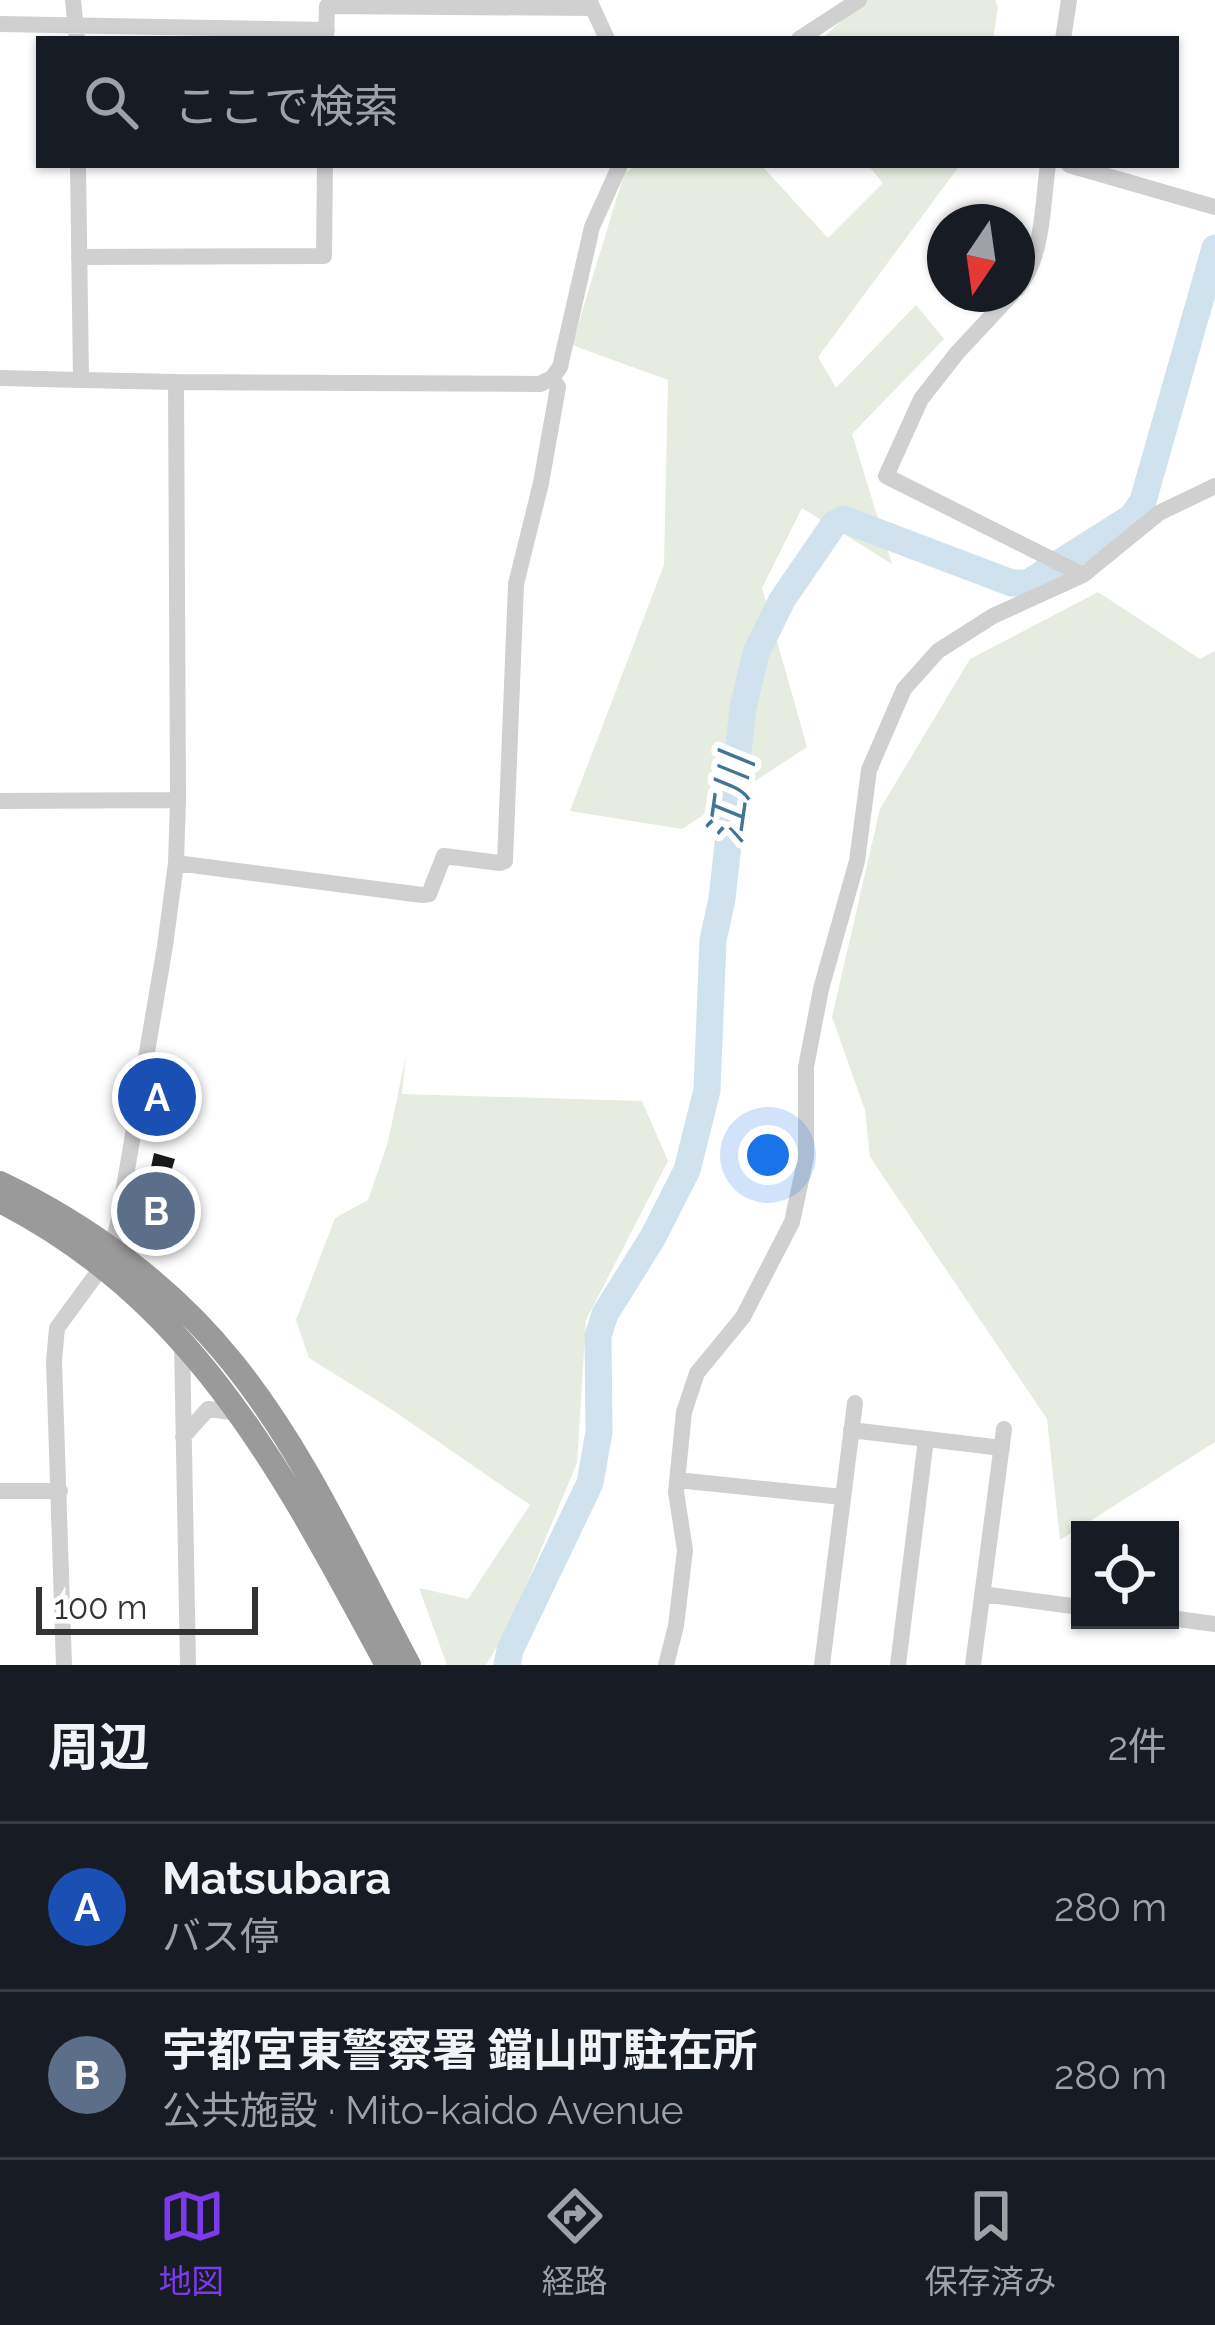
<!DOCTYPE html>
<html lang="ja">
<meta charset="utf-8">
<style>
body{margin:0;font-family:Raleway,"Noto Sans JP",sans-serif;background:#242831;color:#f1f3f6}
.controls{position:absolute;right:36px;bottom:36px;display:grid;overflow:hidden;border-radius:0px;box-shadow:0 3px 9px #0004}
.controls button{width:108px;height:108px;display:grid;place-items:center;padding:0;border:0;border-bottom:3px solid #363941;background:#171b24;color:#f1f3f6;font:60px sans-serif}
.compass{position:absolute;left:927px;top:204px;width:108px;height:108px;border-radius:50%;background:#171b24;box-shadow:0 3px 9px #0004;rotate:193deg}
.scale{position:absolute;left:36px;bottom:30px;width:222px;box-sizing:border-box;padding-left:12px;border:6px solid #333;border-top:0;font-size:33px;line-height:42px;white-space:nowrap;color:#333;-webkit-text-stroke:9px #fff;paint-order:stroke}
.you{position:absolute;left:768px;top:1155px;width:42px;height:42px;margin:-30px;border:9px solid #fff;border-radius:50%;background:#1a73e8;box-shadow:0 0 0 18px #1a73e833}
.badge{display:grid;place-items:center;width:78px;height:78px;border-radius:50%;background:#7c3aed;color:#fff;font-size:39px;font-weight:700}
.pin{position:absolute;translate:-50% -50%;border:6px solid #fff;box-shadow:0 3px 12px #0006}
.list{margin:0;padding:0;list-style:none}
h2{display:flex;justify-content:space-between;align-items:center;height:156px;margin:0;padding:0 48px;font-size:51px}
h2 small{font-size:39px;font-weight:400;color:#9ea1a6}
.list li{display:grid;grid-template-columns:78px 1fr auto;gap:36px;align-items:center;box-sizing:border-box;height:168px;padding:0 48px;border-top:3px solid #363941}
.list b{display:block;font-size:45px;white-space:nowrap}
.list p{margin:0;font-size:39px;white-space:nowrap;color:#9ea1a6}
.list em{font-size:39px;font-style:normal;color:#9ea1a6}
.icon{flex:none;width:66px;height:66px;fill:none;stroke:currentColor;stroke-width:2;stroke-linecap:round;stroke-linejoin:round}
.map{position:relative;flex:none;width:1215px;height:1665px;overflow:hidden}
.search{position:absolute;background:#171b24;box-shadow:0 3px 9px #0004;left:36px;right:36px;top:36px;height:132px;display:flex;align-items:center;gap:30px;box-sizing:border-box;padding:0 42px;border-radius:0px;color:#9ea1a6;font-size:45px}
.sheet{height:492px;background:#171b24}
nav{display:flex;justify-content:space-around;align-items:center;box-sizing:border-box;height:168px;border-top:3px solid #363941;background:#171b24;font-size:33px;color:#9ea1a6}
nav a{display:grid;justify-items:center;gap:6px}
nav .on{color:#7c3aed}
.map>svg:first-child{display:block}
.green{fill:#e6ecdf}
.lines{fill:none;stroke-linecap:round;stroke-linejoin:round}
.river{stroke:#cfe2ee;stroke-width:27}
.building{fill:#1a1a1a}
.minor{stroke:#d0d0d0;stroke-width:16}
.highway{stroke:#9a9a9a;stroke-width:24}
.labels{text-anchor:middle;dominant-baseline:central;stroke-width:12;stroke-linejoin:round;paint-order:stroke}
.water-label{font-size:45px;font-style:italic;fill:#3f7597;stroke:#fff}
</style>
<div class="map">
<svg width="1215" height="1665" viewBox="0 0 1215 1665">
<rect width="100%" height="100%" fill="#fff"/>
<!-- green -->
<path class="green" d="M864,0H995L998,7L993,39H822Z
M636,165H761L828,238L883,183L868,165H960L818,357L836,388L916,305L944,339L852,434L892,564L802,508L762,588L807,747L682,829L570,811L664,565L668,380L572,345L624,174Z
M1098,592L1200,659L1215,651V1442L1060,1540L1047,1419L870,1157L865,1110L832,1017L880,809L970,659Z
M406,1055L402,1094L642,1101L668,1161L586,1320L577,1463L509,1626L486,1665H447L419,1588L468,1599L530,1505L394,1411L309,1358L296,1320L335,1218L368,1200L388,1142Z"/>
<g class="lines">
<!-- river -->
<path class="river" d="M507,1665L510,1650L590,1483L599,1432L598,1336L605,1314L653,1237L687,1170L707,1090L713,940L722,899L743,708L756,653L782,600L834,524L843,519L1012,583H1028L1132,517L1143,501L1215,248"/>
</g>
<!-- building -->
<path class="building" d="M154,1153L175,1159L163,1198L173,1201L165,1228L140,1220Z"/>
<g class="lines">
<!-- minor -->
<path class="minor" d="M73,0L77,39
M590,2L607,39
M0,24L327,30
M326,39L327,6L592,8
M799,39L859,0
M1063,39L1069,0
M1069,165L1215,207
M79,257L324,256L325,165
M1017,289C1044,257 1042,205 1048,165
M1012,294L957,353L921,399L886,476L1083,575
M0,378L81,380
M176,382L540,384L552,378L560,367L592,227L620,165
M0,801L178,800
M176,863L422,895L429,894L444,856L500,863L505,861L516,584L541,483L558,387L552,378
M182,1342L188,1665
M851,1430L1002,1448
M183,1437L208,1409L240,1413
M677,1480L842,1497
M0,1491H60
M982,1594L1080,1607
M1170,1618L1215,1624
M64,1665L54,1361L57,1328L101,1268L111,1249L118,1223L165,946L176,863L178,800L176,382L81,380L78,165
M666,1665L676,1626L685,1550L676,1492L684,1412L697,1373L743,1317L792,1222L806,1157V1067L821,989L857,861L869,770L904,689L938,651L993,616L1083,575L1159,513L1215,486
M822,1665L855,1403
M898,1665L926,1439
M973,1665L1004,1429"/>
<!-- highway -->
<path class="highway" d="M0,1183C88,1225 171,1286 232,1362C305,1452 354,1563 409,1665
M0,1201C198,1302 286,1479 387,1665"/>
</g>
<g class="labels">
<!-- water labels -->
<g class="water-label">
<text transform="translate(731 799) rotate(-82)">江川</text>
</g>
</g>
</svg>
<div class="controls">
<button><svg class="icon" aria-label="locate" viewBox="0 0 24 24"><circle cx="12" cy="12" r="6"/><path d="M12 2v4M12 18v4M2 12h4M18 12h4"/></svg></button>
</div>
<svg class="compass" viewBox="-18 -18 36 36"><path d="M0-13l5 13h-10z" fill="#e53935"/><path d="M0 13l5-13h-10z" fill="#9ea1a6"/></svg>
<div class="scale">100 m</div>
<div class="you"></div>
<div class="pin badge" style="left:157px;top:1097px;background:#1a4fb4">A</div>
<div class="pin badge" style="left:156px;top:1211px;background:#5c6f8a">B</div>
<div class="search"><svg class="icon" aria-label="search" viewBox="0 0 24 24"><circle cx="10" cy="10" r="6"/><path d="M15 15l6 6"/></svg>ここで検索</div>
</div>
<section class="sheet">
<h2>周辺<small>2件</small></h2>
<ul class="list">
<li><span class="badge" style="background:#1a4fb4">A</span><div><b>Matsubara</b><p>バス停</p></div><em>280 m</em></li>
<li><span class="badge" style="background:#5c6f8a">B</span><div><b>宇都宮東警察署 鐺山町駐在所</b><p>公共施設 · Mito-kaido Avenue</p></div><em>280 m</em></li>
</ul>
</section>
<nav>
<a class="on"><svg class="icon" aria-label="map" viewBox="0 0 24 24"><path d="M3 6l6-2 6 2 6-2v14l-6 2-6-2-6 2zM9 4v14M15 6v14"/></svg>地図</a>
<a><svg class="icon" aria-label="directions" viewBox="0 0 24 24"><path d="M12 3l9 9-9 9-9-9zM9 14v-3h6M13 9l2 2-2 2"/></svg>経路</a>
<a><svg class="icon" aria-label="saved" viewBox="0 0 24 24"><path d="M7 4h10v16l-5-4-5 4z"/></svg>保存済み</a>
</nav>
